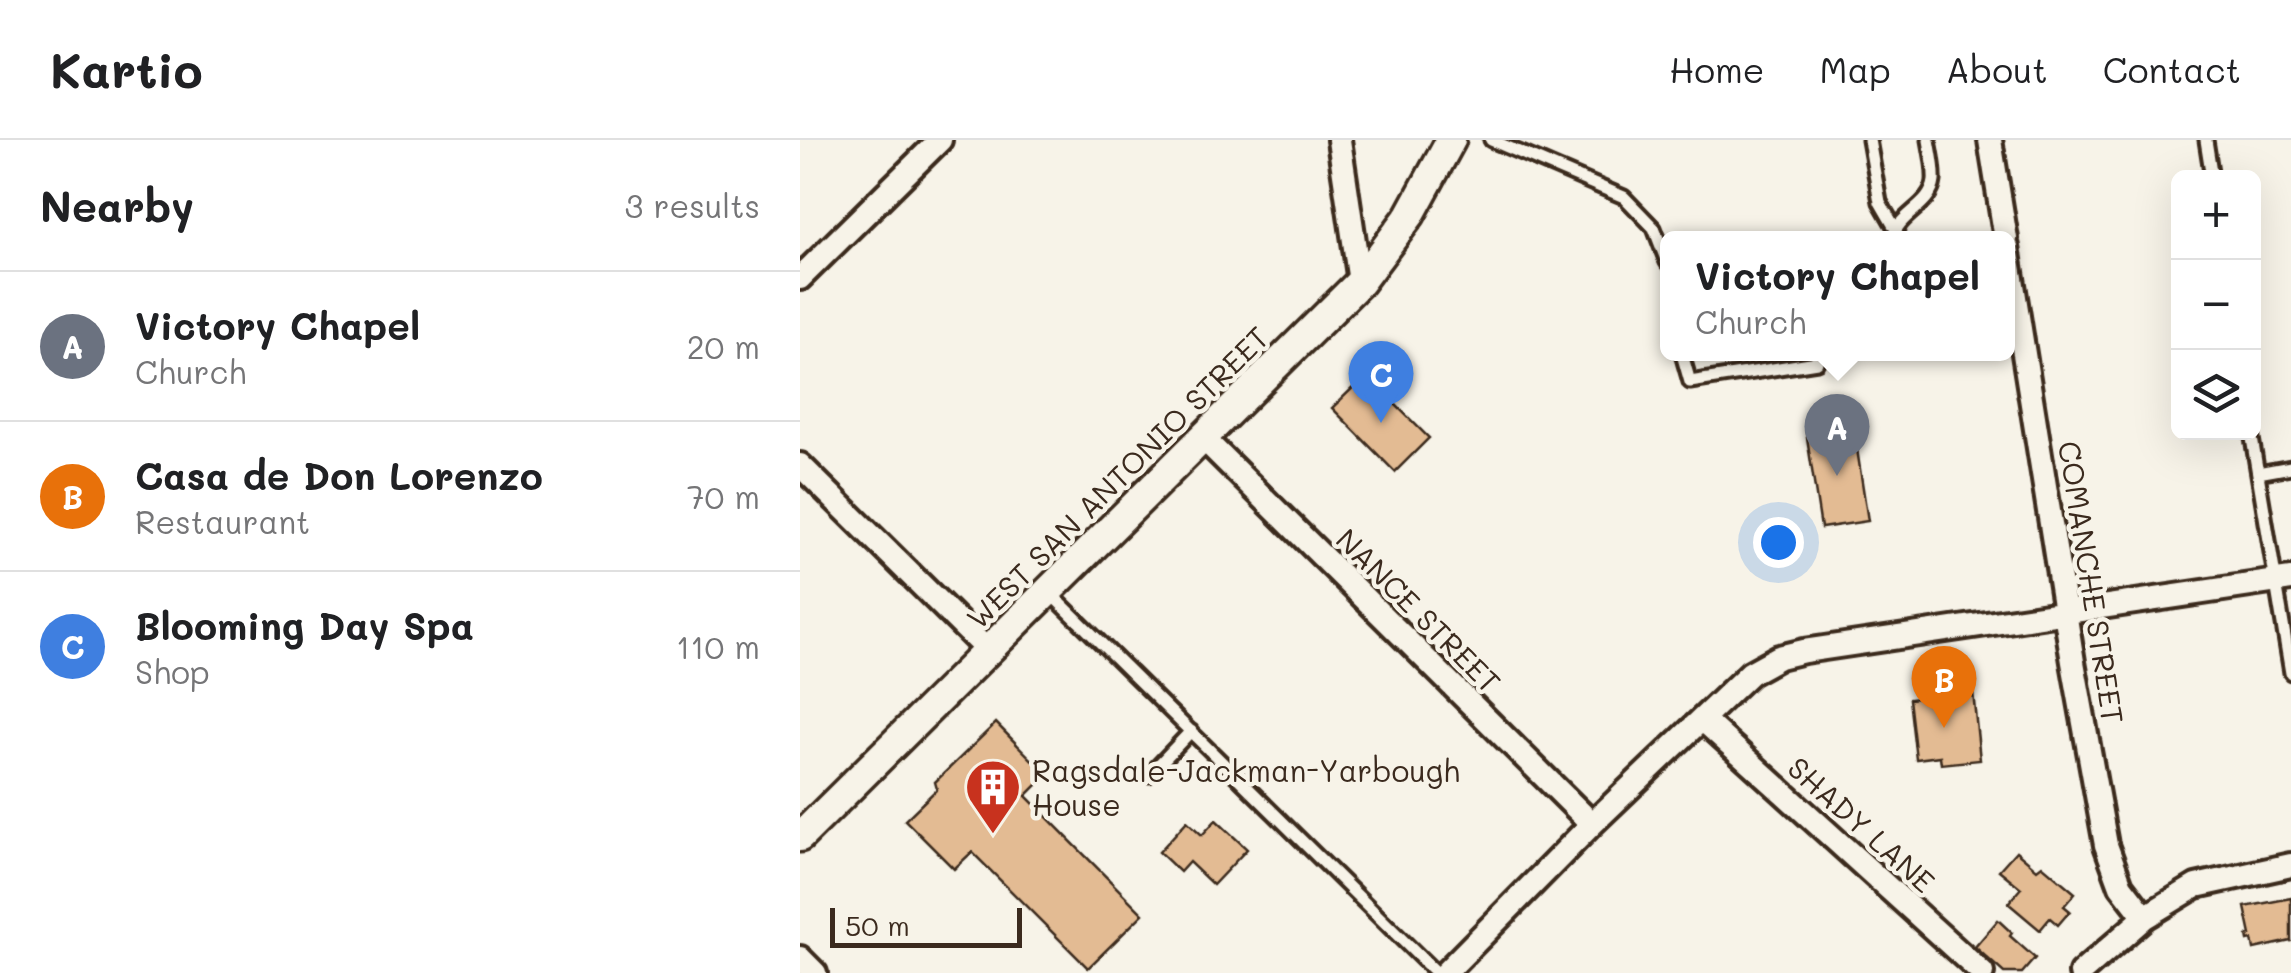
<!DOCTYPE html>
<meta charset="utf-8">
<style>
body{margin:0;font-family:Mali,sans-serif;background:#f2f2f2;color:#202124}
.controls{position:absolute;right:30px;top:30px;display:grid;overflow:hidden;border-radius:15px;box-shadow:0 10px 40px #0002}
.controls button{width:90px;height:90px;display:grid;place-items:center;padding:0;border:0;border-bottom:2px solid #e0e0e0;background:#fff;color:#202124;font:50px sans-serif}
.scale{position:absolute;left:30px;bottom:25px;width:192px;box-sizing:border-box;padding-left:10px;border:5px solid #3b2a1e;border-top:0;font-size:28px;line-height:35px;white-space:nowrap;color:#3b2a1e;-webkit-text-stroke:8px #f7f3e8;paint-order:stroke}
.you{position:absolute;left:978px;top:402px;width:35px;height:35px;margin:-25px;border:8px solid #fff;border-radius:50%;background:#1a73e8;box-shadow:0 0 0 15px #1a73e833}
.badge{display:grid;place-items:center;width:65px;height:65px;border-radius:50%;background:#c8321e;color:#fff;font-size:32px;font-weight:700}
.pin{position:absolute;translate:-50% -82px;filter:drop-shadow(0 2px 5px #0008)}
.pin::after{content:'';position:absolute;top:52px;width:35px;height:30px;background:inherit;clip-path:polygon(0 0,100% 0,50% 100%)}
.popup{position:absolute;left:860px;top:91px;width:355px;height:130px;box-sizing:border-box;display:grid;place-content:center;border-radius:15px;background:#fff;filter:drop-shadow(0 2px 8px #0005);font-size:32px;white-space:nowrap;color:#757577}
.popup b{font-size:38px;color:#202124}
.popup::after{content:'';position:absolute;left:50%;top:100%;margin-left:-20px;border:20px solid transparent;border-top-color:#fff}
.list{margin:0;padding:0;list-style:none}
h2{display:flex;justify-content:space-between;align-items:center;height:130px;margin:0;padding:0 40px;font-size:42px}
h2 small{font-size:32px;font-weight:400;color:#757577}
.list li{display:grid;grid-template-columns:65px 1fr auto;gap:30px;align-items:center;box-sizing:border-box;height:150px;padding:0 40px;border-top:2px solid #e0e0e0}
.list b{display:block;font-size:38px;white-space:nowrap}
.list p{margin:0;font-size:32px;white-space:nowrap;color:#757577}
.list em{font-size:32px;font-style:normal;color:#757577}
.icon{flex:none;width:55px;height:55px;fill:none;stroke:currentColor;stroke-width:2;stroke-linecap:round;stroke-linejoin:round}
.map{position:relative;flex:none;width:1491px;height:833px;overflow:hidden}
header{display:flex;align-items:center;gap:60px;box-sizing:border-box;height:140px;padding:0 50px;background:#fff;border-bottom:2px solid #e0e0e0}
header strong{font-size:48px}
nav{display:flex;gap:55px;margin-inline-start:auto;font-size:35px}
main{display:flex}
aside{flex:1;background:#fff}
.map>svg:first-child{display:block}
.building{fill:#e3bb93;stroke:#3b2a1e;stroke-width:2.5}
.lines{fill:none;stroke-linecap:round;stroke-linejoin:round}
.service-casing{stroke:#3b2a1e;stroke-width:19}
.minor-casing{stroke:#3b2a1e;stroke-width:30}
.tertiary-casing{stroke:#3b2a1e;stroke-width:35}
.service{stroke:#f7f3e8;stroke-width:11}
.minor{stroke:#f7f3e8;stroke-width:22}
.tertiary{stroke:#f7f3e8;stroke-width:28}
.labels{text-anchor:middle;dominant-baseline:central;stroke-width:9;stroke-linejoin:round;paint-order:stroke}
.street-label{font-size:30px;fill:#3b2a1e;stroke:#f7f3e8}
.poi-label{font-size:30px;fill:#3b2a1e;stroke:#f7f3e8;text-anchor:start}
</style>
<header>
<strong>Kartio</strong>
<nav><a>Home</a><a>Map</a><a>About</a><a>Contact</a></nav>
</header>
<main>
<aside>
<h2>Nearby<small>3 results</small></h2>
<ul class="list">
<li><span class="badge" style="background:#6b7280">A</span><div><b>Victory Chapel</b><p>Church</p></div><em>20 m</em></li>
<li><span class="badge" style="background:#e8710a">B</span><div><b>Casa de Don Lorenzo</b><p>Restaurant</p></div><em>70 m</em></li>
<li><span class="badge" style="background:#3f7fe0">C</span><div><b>Blooming Day Spa</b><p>Shop</p></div><em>110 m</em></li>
</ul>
</aside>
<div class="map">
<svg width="1491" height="833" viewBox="0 0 1491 833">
<rect width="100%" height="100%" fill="#f7f3e8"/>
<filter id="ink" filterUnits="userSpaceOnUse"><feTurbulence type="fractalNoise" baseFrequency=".01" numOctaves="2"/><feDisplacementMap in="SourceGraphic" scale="20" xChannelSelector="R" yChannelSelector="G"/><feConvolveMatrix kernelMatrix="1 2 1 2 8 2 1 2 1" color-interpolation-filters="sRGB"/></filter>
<g filter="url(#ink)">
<!-- building -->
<path class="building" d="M566,235L629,298L595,332L532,268Z
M1053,283L1068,381L1021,388L1006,291Z
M1173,552L1180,620L1141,624L1140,616L1116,619L1109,559Z
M196,583L247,635L226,656L343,774L288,828L172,712L154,729L105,680L137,649L135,642Z
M416,680L447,709L413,745L389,722L380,732L359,712L387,681L402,695Z
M1216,711L1237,729L1242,725L1275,753L1264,766L1270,771L1258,785L1250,778L1240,790L1208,763L1221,748L1199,730Z
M1491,758V801L1454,809L1452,800L1448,801L1447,796L1451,795L1445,767Z
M1198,780L1212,793L1210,796L1235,818L1222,833H1204L1175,807Z"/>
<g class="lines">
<!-- service casing -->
<g class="service-casing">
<path id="service" d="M691,0L824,57L854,88L867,122
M1069,0L1080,62L1095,88
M1406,0L1412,38
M1093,99C1097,74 1131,67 1134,41C1135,28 1131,12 1129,0
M882,214L890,242L1017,222V214
M1451,292L1491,533
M1458,333L1491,327
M248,451L636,833
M349,635L391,591"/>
</g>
<!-- minor casing -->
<g class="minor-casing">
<path id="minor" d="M539,0L560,142
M1190,0L1206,99
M1207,107L1273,522L1306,705L1321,746L1345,777
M0,138L140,0
M403,298L792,684
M0,325L188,511
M902,579L1182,833
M0,818L15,833
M645,833L792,684L950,533L979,517L1004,511L1491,439
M1281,833L1345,777L1396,746L1491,725"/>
</g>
<!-- tertiary casing -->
<g class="tertiary-casing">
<path id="tertiary" d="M0,697L560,142L610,75L651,0"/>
</g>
<!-- service -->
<use href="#service" class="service"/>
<!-- minor -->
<use href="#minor" class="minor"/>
<!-- tertiary -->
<use href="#tertiary" class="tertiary"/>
</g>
</g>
<!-- icons -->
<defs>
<g id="building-pin" transform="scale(2.875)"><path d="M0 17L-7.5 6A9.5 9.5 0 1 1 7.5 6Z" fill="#c8321e" stroke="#f7f3e8"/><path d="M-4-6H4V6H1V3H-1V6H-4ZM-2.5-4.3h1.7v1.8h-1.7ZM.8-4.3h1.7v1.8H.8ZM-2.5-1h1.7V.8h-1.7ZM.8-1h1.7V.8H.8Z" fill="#fff"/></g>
</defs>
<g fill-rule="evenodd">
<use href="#building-pin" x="193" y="647"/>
</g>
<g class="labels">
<!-- street labels -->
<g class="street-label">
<text transform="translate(317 337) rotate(-45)">WEST SAN ANTONIO STREET</text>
<text transform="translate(1292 442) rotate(81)">COMANCHE STREET</text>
<text transform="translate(619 470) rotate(45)">NANCE STREET</text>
<text transform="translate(1062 684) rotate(42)">SHADY LANE</text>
</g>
<!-- poi labels -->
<g class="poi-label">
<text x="232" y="630">Ragsdale-Jackman-Yarbough<tspan x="232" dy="34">House</tspan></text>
</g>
</g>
</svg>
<div class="controls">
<button>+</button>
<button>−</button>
<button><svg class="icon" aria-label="layers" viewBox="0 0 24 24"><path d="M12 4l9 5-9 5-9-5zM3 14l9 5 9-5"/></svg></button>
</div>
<div class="scale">50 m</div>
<div class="you"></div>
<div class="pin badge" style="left:1037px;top:336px;background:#6b7280">A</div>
<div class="popup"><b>Victory Chapel</b>Church</div>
<div class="pin badge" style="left:1144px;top:588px;background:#e8710a">B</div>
<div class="pin badge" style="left:581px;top:283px;background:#3f7fe0">C</div>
</div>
</main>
